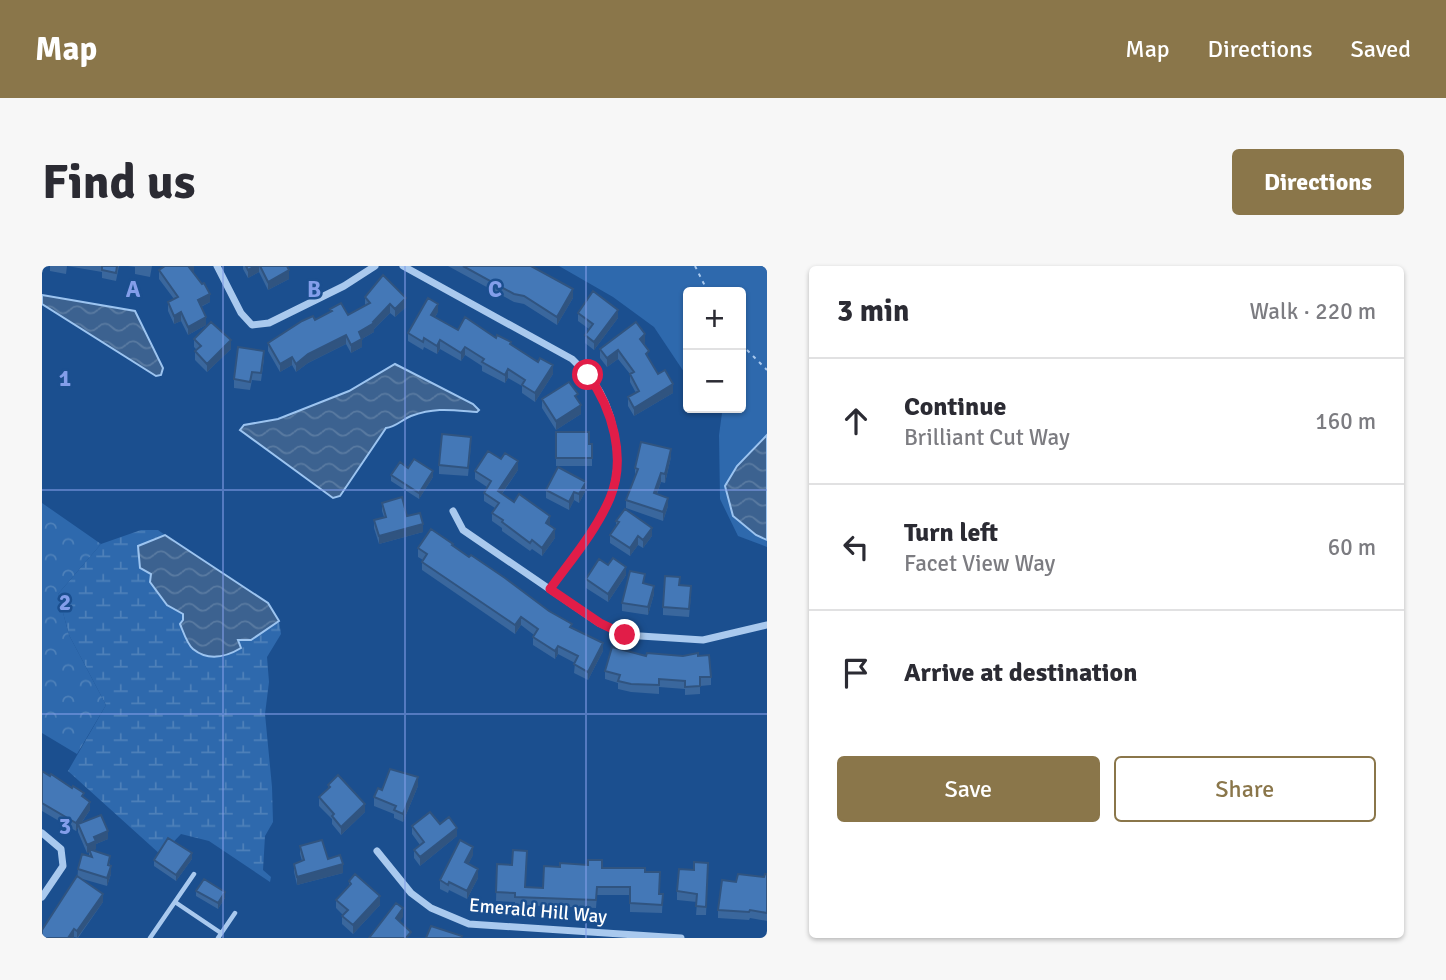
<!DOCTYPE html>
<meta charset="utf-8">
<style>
body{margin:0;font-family:Signika,sans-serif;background:#f7f7f7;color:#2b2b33}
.controls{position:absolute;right:21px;top:21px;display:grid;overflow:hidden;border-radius:7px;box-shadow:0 2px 5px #0004}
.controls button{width:63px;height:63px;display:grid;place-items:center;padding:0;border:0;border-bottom:2px solid #e1e1e2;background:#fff;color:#2b2b33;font:35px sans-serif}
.stop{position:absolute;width:21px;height:21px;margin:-16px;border:5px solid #e11d48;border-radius:50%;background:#fff}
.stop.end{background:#e11d48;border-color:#fff;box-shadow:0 2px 7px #0008}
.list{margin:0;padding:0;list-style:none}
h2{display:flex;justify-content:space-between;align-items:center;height:91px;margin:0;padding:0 28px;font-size:30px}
h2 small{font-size:23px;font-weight:400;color:#7c7c81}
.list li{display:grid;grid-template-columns:46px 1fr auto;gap:21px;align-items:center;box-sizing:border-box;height:126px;padding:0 28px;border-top:2px solid #e1e1e2}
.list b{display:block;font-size:26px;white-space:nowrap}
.list p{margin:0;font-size:23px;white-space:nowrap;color:#7c7c81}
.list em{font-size:23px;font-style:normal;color:#7c7c81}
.actions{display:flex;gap:14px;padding:21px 28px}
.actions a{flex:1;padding:16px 0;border:2px solid #8a764a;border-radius:7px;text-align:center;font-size:24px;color:#8a764a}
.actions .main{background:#8a764a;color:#fff}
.icon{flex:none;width:38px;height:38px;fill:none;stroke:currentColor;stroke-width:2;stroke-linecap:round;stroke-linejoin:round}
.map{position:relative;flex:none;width:725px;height:672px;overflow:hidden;border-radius:7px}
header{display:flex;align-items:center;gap:42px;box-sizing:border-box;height:98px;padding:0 35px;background:#8a764a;color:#fff}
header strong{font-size:33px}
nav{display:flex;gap:38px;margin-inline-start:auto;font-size:24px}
.intro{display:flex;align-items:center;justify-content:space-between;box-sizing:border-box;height:168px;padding:0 42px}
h1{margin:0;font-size:49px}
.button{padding:18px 32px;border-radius:7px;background:#8a764a;color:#fff;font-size:24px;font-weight:700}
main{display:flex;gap:42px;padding:0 42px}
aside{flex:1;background:#fff;border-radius:7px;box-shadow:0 2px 5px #0004}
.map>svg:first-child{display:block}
.grass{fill:#2e69ad}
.wetland{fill:url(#wetland-marsh)}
.park{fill:url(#park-crowns)}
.water{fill:url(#water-waves);stroke:#9cc4f0;stroke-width:2}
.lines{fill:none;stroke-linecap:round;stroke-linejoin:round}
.path{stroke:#a9c9ee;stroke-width:2;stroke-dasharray:3.5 5;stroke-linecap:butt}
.lane{stroke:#a9c9ee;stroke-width:4.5}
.street{stroke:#a9c9ee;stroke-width:7}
.wall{fill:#3a679d}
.shaded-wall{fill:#305480}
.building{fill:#4478b7;stroke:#305480;stroke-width:2}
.route{stroke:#e11d48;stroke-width:9}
.grid{fill:none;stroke:#839eea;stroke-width:2;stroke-opacity:0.55}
.labels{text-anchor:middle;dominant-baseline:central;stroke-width:5;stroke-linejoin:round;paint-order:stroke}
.street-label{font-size:19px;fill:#fff;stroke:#1b4f8f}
.grid-label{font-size:23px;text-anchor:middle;font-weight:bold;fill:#839eea;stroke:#1b4f8f;stroke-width:5;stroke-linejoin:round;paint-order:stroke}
</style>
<header>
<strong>Map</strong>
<nav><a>Map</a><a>Directions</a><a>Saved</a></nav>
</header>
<div class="intro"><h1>Find us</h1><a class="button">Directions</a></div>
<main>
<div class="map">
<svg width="725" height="672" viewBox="0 0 725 672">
<defs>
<pattern id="wetland-marsh" width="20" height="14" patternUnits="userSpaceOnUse" patternTransform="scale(1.75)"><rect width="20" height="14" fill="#2e69ad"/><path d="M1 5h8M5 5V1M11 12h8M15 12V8" fill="none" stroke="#4d80b9"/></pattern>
<pattern id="park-crowns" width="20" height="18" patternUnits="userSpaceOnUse" patternTransform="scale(1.75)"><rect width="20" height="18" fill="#2e69ad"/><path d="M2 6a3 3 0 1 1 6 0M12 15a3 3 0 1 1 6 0" fill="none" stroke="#4d80b9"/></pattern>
<pattern id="water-waves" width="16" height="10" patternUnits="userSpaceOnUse" patternTransform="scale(1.75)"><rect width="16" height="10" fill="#3c6290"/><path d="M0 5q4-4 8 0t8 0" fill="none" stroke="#597aa1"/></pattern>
</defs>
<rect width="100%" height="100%" fill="#1b4f8f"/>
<!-- grass -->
<path class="grass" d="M517,0H725V281L696,270L678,233L677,169L680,147L674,142H699V26H646V112L612,61L571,31Z"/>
<!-- wetland -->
<path class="wetland" d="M99,264H116L123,269L110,273L108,316L125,339L141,348L151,383C170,391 180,394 199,382L196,374L220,366L237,355L239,368L225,391L227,416L223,448L230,521L231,556L223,570L221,604L229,611L228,616L167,575L139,568L119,589L26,505L64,439L27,369L16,328L59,278Z"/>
<!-- park -->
<path class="park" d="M0,237L59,278L16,328L27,369L64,439L35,488L0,467Z"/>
<!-- water -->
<path class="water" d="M0,29L93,45L121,102L119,109L114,110L0,38Z
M353,98L431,138L437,144L435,146C409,144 394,141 369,150C359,154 354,161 344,162L298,230L291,232L198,164L202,159L236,153L307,125Z
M725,169V274L714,269L691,250L683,220L695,200Z
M123,269L226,337L237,355L209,374H196L199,382C184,391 167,396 151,383C145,378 141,365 138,358L141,354V348L125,339L108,316L109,308L98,302L96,280Z"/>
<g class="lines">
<!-- path -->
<path class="path" d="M653,0L666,26
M699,78L725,104"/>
<!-- lane -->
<path class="lane" d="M133,636L179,667
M108,672L152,608
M176,672L193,647"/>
<!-- street -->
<path class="street" d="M175,0L199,47L210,59L227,57L302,20L333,0
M361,0L530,93C540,103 551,113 558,126C574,155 581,200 568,232C554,265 529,294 508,323
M411,245L421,264L557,357L583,369L661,374L725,359
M0,567L19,583L21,600L0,631
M335,585L369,627L389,642L427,658L639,672"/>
</g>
<!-- wall -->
<path class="wall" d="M8,0H77L74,15L60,12V6L25,0L24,8L8,5Z
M86,0H110L108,11L93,8V1Z
M152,0V6L151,7L168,36L159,41L164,59L146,69L139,55L132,58L126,45V36L132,33L117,13V4Z
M201,0H245L247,13L226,24L217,6L206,12L201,3Z
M406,0H489L531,32L515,59L482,38L472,36Z
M323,31L364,41L353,51L348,47L332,63V66L320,73V81L309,87L304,78L266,97L254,106L250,99L238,106L226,85V77L288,46V43L306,49L323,40Z
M396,46L393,51L416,64L454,72L469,78L511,108L493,136L480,127V120L466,112L463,117L440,105V100L423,89L419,95L398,83L395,88L382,81L381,84L366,75V67Z
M536,47L576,52L552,84L543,77V69L547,63L536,55Z
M152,73L189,83L165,106L153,94V85L155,84L152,81Z
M603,77L602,78L607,94L616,108L631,127L592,150L586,140V131L594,127L588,116V108L576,93L565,101L558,92V83Z
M222,93L219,115L210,114L208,124L192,122V113Z
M500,133L536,134L539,148L514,164L500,142Z
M514,166L547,178H550V200H514Z
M429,179L426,210L397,208V199Z
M629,191L623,217L619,216L615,228L626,240L621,255L584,242V234L593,210V202Z
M366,202L391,211L377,233L349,215V209Z
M476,204L460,228L508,258L507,260L513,272L500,290L490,283L488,285L460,265V262L450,255V247L453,242L442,235V227L445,221L433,213V205Z
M504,224H544L537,237L532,234L527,244L504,232Z
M340,237L365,250L381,266L337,278L332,262V254L342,251L340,245Z
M574,255L610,270L601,282L596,279L588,290L568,277V269L574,260Z
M411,280L561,385L546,414L532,407L533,397L516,388L513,393L491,379V371L492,369L479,359L473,368L380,304V296L381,294L376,291V282Z
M584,309L566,336L544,322V313Z
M603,317L612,328L606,349L580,345V337Z
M638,319L649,328L647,351L621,349V341Z
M604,390H656L669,411V419L658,420V428L643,429V423L617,421V428L589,426L576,423V417L563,413V405Z
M0,505L42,532L48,544L40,556L66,573L54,578V583L51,584L68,598L69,608L65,620L37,612L61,636L36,672L32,671L31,672L36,603L47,590V586L45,587L36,566V562L34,565L0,545Z
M286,519L323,546L299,569L290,558V553L277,540V531L286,523Z
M376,520L361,556L352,552V548L332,540V531L340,524Z
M398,558L415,570L378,600L372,592V584L378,579L370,568V560Z
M258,580L286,593L301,607L255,619L252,606V598L260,595L258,588Z
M431,589L426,598L436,612L425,633L407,624L406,627L398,623V614Z
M150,593L134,615L112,600V594Z
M455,598L470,599L484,622H501L560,602L603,606L617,628H621L620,647L588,646V629H555L554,642L473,639V636L454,635Z
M666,605L664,649H654L655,636L635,634V625Z
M725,608V655L708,652L707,654L676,652V644L694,616L722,611Z
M307,615L338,639L311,668L300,658V650L301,649L294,642V634L307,621Z
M154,625L183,632L176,643L154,630Z"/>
<!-- shaded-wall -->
<path class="shaded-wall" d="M149,0H152V6L147,9V1Z
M213,0H217V6L206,12V4Z
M247,4V13L226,24V16Z
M531,23V32L515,59V51Z
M168,28V36L156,42V34Z
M364,32V41L353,51V43Z
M348,38V47L332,63V66L320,73V81L309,87V79L317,66L331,56Z
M396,38V46L389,57V49Z
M576,44V52L552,84V76Z
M139,46V55L132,58V50Z
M164,51V59L146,69V61Z
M603,68V77L598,81V73Z
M304,69V78L266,97L254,106V98L266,88Z
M189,74V83L165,106V98Z
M398,74V83L395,88V80Z
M423,81V89L419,95V87Z
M576,84V93L565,101V92Z
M250,91V99L238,106V98Z
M511,99V108L493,136V127Z
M466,103V112L463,117V109Z
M631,118V127L592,150V142Z
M539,139V148L514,164V155Z
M629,183V191L623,217V208Z
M476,195V204L456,233V225Z
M391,205V211L377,233V227Z
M619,207V216L612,235V227Z
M544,216V224L537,237V228Z
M532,226V234L527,244V236Z
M626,232V240L621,255V246Z
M508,250V258L504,265V257Z
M381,258V266L337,278V270Z
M610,262V270L601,282V274Z
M513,263V272L500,290V282Z
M596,270V279L588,290V282Z
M584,301V309L566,336V328Z
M612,320V328L606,349V341Z
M479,351V359L473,368V359Z
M561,377V385L546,414V406Z
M516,380V388L513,393V385Z
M376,511V520L361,556V548Z
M48,536V544L37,560L36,558V562L34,565V557Z
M323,538V546L299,569V561Z
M415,562V570L378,600V591Z
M66,565V573L54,578V583L48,586L47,583V586L45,587V579L52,571Z
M431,581V589L423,605V596Z
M150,587V593L134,615V609Z
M301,598V607L255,619V611Z
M69,600V608L65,620V612Z
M436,603V612L425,633V625Z
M183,626V632L176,643V637Z
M61,628V636L35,672V665Z
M338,630V639L311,668V659Z
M361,642V651L354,661V652Z
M32,663V671L31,672H26Z"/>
<!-- building -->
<path class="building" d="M60,0H75L74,7L60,4Z
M123,0H149L147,1L160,18L162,17L168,28L156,34L164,51L146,61L139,46L132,50L126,36L136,31L117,4Z
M204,0H213L206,4Z
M218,0H245L247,4L226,16Z
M421,0H489L531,23L515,51L482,30L472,28Z
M341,9L364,32L353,43L348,38L331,56L332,57L317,66L320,73L309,79L304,69L266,88L254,98L250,91L238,98L226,77L260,55L271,50L273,54L290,45L288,43L299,37L306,49L328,37L323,31Z
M551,25L576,44L552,76L543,69L551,58L536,47Z
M386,32L396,38L389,49L416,64L423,51L454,72L455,69L469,76L468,78L496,96L498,92L511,99L493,127L480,119L483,114L466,103L463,109L440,96L442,93L423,81L419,87L398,74L395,80L382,72L381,76L366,67Z
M169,56L189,74L165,98L153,85L159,80L152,73Z
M594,56L603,68L598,73L607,85L604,88L616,108L623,104L631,118L592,142L586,131L597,125L588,108L592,106L576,84L565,92L558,83Z
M196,81L222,85L219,107L210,106L208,116L192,113Z
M527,116L536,128L533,130L539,139L514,155L500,133Z
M514,166H547V178H550V192H514Z
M400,168L429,171L426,202L397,199Z
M599,176L629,183L623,208L619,207L612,227L626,232L621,246L584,234L596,203L593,202Z
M446,185L459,193L463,187L476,195L456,225L472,236L477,228L508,250L504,257L513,263L500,282L490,274L488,277L460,256L461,254L450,247L457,237L442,227L449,215L433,205Z
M372,193L391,205L377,227L349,209L358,196L366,202Z
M516,201L544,216L537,228L532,226L527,236L504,224Z
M360,231L365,250L378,247L381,258L337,270L332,254L344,251L340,237Z
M583,243L610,262L601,274L596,270L588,282L568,269L577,256L574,255Z
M389,263L411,278L410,279L427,291L429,289L463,312L507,345L530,358L528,361L561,377L546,406L532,398L536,390L516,380L513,385L491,371L496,363L479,351L473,359L380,296L385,288L376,282Z
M571,292L584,301L566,328L544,313L557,293L566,299Z
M588,305L603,308L601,317L612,320L606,341L580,337Z
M623,310L638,311L637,319L649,320L647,343L621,341Z
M570,381L604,390L605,387L641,390L656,387V390L667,389L669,411H658V420L643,421V415L617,413V419L589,418L576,415L578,409L563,405Z
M348,503L376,511L361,548L352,544L354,540L332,531L336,522L340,524Z
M0,505L8,510L9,508L30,522L31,520L42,527L40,530L48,536L34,557L0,537Z
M296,509L323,538L299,561L290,550L292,548L277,531L288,521L286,519Z
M388,546L398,558L407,551L415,562L378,591L372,584L382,576L370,560Z
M59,549L66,565L52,571L54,575L45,579L36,558Z
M126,572L150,587L134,609L112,594Z
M280,574L286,593L298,589L301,598L255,611L252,598L262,594L258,580Z
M418,574L431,581L423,596L436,603L425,625L407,616L406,619L398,614Z
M47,583L68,590L66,599L69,600L65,612L36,603L40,588L50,591Z
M471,584L485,585L483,621L501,622L502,600L518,601V597L546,599V594H560V602H603V606H618L617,628H621L620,639L588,637V621H555L554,634L473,631V627L454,626L455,598L470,599Z
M652,596L666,597L664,641L654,640L655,628L635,625L637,603L652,604Z
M313,608L338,630L311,659L300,650L306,644L294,634L309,618L307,615Z
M696,608L722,611L723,608H725V647L708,644L707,646L676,644L680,614L694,616Z
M35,610L61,628L35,665L32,663L26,672H0V664Z
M162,613L183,626L176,637L154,625Z
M354,637L361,642L354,652L369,666L364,672H327Z
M389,660L420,670L419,672H384Z"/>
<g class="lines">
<!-- route -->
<path class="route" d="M546,109C570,142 585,192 568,232C554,265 529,294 508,323L558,357L583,369"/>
</g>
<!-- grid -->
<path class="grid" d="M181,0V672M363,0V672M544,0V672M0,224H725M0,448H725"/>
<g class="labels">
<!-- street labels -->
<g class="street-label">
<text transform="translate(496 645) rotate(5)">Emerald Hill Way</text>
</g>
</g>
<g class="grid-label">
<text x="91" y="31">A</text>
<text x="272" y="31">B</text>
<text x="453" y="31">C</text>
<text x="23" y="120">1</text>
<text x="23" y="344">2</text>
<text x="23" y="568">3</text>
</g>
</svg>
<div class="controls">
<button>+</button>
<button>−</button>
</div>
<div class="stop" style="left:546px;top:109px"></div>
<div class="stop end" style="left:583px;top:369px"></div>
</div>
<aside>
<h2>3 min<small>Walk · 220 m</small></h2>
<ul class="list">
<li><svg class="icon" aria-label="ahead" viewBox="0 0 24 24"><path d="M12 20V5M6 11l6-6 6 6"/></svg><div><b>Continue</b><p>Brilliant Cut Way</p></div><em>160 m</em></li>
<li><svg class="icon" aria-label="left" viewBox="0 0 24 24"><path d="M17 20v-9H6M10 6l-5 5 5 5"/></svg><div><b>Turn left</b><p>Facet View Way</p></div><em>60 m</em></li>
<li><svg class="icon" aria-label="arrive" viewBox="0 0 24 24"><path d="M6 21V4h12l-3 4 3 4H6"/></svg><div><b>Arrive at destination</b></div></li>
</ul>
<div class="actions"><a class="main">Save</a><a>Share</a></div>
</aside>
</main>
